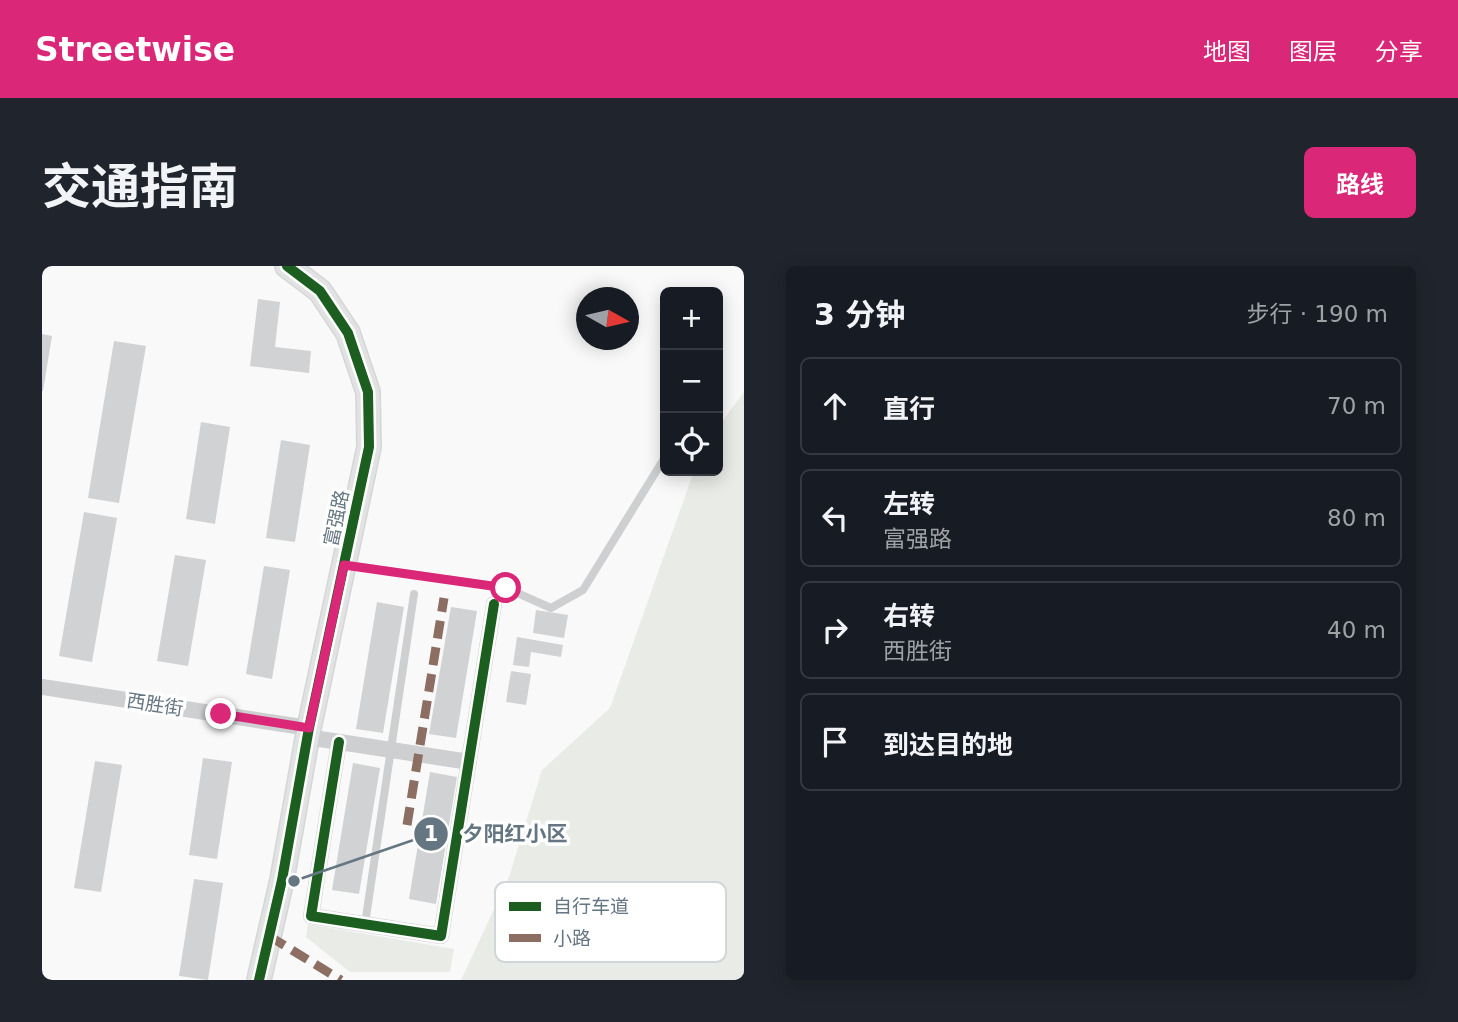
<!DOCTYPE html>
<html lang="zh">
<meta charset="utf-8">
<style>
body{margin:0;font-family:"DejaVu Sans","Noto Sans SC",sans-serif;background:#20242c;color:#f1f3f6}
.controls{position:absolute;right:21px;top:21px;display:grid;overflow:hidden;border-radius:10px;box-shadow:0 4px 18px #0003}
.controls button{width:63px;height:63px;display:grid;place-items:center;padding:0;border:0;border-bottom:2px solid #363941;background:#171b24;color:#f1f3f6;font:35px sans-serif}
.compass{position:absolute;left:534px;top:21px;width:63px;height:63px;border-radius:50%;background:#171b24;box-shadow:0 4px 18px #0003;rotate:98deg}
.stop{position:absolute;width:21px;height:21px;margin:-16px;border:5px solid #db2777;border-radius:50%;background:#fff}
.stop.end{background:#db2777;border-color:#fff;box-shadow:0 2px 7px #0008}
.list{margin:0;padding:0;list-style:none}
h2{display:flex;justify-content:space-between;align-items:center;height:91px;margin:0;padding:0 28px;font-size:30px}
h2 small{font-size:23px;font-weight:400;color:#9ea1a6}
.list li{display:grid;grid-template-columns:46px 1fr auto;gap:21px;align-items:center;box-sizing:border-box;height:98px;margin:0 14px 14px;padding:0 14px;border:2px solid #363941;border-radius:10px}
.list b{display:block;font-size:26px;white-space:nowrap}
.list p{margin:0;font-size:23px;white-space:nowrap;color:#9ea1a6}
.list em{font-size:23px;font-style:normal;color:#9ea1a6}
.icon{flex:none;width:38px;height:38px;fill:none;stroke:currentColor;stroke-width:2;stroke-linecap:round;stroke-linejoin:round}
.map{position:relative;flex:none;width:702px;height:714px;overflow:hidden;border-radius:10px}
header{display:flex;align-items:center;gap:42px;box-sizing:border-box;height:98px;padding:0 35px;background:#db2777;color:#fff}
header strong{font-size:33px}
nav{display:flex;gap:38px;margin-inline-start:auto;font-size:24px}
.intro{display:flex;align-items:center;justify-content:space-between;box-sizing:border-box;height:168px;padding:0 42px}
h1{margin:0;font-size:49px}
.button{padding:18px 32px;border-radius:10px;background:#db2777;color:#fff;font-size:24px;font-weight:700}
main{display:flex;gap:42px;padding:0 42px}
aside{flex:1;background:#171b24;border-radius:10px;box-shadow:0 4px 18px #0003}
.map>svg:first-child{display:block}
.green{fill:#e8ebe6}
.building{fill:#d0d2d3}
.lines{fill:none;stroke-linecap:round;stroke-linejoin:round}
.secondary-casing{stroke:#d5d6d7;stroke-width:26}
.lane{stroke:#cecfd0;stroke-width:8}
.street{stroke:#cecfd0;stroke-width:16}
.secondary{stroke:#e1e2e2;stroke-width:23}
.quiet{stroke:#8d6e63;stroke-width:9;stroke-dasharray:18 9;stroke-linecap:butt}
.cycleway-casing{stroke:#fff;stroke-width:15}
.cycleway{stroke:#1b5e20;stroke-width:10}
.route{stroke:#db2777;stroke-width:9}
.labels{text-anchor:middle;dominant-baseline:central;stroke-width:7;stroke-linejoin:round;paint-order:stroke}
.street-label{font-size:19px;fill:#657683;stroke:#fff}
.key{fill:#fff;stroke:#d1d6da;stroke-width:2}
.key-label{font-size:19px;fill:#657683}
.leader{fill:none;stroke:#657683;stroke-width:2.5}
.callout-dot{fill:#657683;stroke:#fff;stroke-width:2.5}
.mark-label{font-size:21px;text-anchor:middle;font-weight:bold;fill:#fff}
.callout-label{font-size:21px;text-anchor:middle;font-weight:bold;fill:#657683;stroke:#fff;stroke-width:7;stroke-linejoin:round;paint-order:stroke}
</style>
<header>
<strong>Streetwise</strong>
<nav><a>地图</a><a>图层</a><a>分享</a></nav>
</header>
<div class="intro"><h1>交通指南</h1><a class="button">路线</a></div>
<main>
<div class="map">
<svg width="702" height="714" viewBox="0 0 702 714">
<rect width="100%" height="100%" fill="#f9f9f9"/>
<!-- green -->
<path class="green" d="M702,126V714H418H419L467,611L500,504L568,442L652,205H676V161Z
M266,658L412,683L408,706H308L264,671Z"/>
<!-- building -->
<path class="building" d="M216,33L238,36L233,81L269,85L267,107L208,100Z
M0,68L10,70L1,125H0Z
M72,75L104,80L77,237L46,232Z
M159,156L188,161L173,258L144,253Z
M239,174L268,179L253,276L224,272Z
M42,246L75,252L50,396L17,390Z
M133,289L164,294L146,400L115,395Z
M222,300L248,304L230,413L204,408Z
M335,336L362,341L341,467L314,463Z
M409,341L435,345L414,472L387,468Z
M494,344L526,349L522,372L491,367Z
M475,371L521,379L519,391L489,386L487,401L471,399Z
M469,405L489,408L484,439L464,436Z
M161,492L190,496L175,593L147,589Z
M53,495L80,499L59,626L32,622Z
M311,497L338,502L317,628L290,624Z
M388,506L415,511L394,638L367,633Z
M152,613L181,617L166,714L137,710Z"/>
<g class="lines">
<!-- secondary casing -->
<g class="secondary-casing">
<path id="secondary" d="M217,714L240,614L267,462L327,181L326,126L306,67L278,25L245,0"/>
</g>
<!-- lane -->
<path class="lane" d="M305,299L464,322L509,342L541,324L623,191
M323,658L372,328"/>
<!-- street -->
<path class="street" d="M0,421L267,462
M265,471L427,496
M297,476L269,650L399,670L452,338"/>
<!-- secondary -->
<use href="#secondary" class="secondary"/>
<!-- quiet -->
<path class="quiet" d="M365,559L402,332
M227,670L299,714"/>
<!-- cycleway casing -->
<g class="cycleway-casing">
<path id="cycleway" d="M297,476L269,650L399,670L452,338
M217,714L240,614L267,462L327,181L326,126L306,67L278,25L245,0"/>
</g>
<!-- cycleway -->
<use href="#cycleway" class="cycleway"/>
</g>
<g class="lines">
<!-- route -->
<path class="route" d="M179,448L267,462L302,299L464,322"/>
</g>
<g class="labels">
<!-- street labels -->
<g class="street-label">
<text transform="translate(294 252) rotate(-78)">富强路</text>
<text transform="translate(113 438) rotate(9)">西胜街</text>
</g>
</g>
<!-- legend -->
<rect x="453" y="616" width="231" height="80" rx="10" class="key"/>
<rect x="467" y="636" width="32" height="9" fill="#1b5e20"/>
<rect x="467" y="668" width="32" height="8" fill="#8d6e63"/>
<g class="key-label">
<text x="511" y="647">自行车道</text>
<text x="511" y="679">小路</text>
</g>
<!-- callouts -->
<path class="leader" d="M252 615L389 568"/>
<g class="callout-dot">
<circle cx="252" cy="615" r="7"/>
<circle cx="389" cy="568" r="18"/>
</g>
<g class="mark-label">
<text x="389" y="575">1</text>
</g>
<g class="callout-label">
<text x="473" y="575">夕阳红小区</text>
</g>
</svg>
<div class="controls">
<button>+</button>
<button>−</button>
<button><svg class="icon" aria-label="locate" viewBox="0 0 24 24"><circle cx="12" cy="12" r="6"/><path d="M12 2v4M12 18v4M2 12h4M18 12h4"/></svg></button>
</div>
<svg class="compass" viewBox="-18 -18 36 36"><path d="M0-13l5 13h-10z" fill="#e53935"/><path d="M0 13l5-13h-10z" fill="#9ea1a6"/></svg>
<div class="stop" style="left:464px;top:322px"></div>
<div class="stop end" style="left:179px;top:448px"></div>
</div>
<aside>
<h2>3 分钟<small>步行 · 190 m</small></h2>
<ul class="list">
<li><svg class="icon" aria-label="ahead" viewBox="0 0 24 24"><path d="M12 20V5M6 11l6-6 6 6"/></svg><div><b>直行</b></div><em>70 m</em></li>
<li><svg class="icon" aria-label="left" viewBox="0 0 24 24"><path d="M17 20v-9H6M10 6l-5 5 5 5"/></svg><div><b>左转</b><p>富强路</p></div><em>80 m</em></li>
<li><svg class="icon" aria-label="right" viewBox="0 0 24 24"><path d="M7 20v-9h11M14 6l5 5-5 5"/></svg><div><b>右转</b><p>西胜街</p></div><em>40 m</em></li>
<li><svg class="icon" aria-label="arrive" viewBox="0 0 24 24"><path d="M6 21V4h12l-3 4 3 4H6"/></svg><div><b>到达目的地</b></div></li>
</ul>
</aside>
</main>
